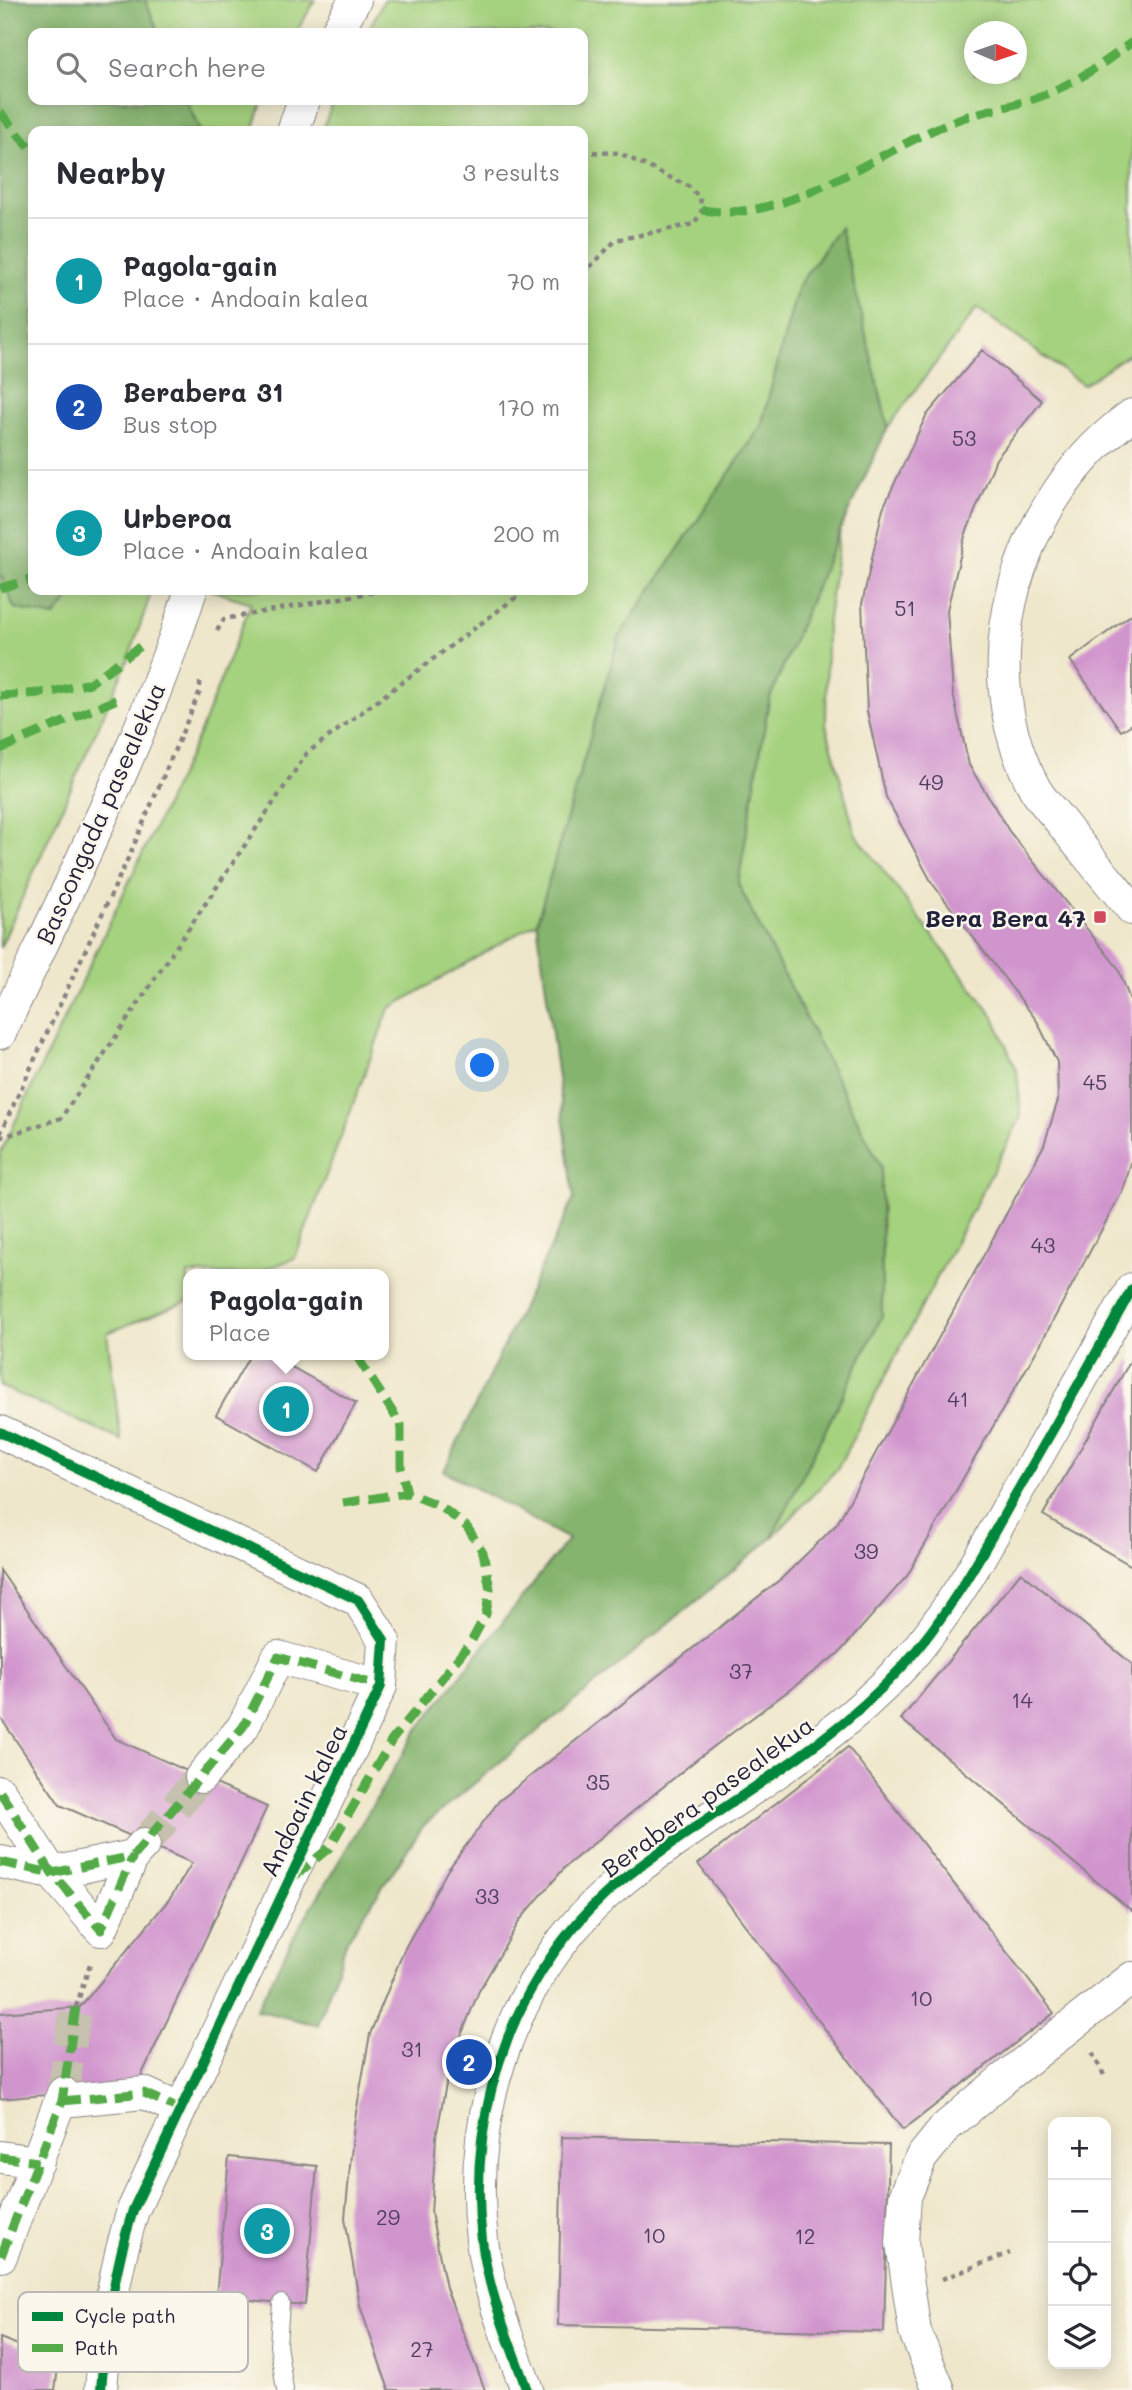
<!DOCTYPE html>
<meta charset="utf-8">
<style>
body{margin:0;font-family:Mali,sans-serif;background:#f7f7f7;color:#2b2b33}
.controls{position:absolute;right:21px;bottom:21px;display:grid;overflow:hidden;border-radius:14px;box-shadow:0 4px 18px #0003}
.controls button{width:63px;height:63px;display:grid;place-items:center;padding:0;border:0;border-bottom:2px solid #e1e1e2;background:#fff;color:#2b2b33;font:35px sans-serif}
.compass{position:absolute;left:964px;top:21px;width:63px;height:63px;border-radius:50%;background:#fff;box-shadow:0 4px 18px #0003;rotate:92deg}
.you{position:absolute;left:483px;top:1066px;width:24px;height:24px;margin:-18px;border:5px solid #fff;border-radius:50%;background:#1a73e8;box-shadow:0 0 0 10px #1a73e833}
.badge{display:grid;place-items:center;width:46px;height:46px;border-radius:50%;background:#0b8043;color:#fff;font-size:23px;font-weight:700}
.pin{position:absolute;translate:-50% -50%;border:4px solid #fff;box-shadow:0 2px 7px #0006}
.popup{position:absolute;left:183px;top:1269px;width:206px;height:91px;box-sizing:border-box;display:grid;place-content:center;border-radius:14px;background:#fff;filter:drop-shadow(0 2px 5px #0005);font-size:23px;white-space:nowrap;color:#7c7c81}
.popup b{font-size:26px;color:#2b2b33}
.popup::after{content:'';position:absolute;left:50%;top:100%;margin-left:-14px;border:14px solid transparent;border-top-color:#fff}
.list{margin:0;padding:0;list-style:none}
h2{display:flex;justify-content:space-between;align-items:center;height:91px;margin:0;padding:0 28px;font-size:30px}
h2 small{font-size:23px;font-weight:400;color:#7c7c81}
.list li{display:grid;grid-template-columns:46px 1fr auto;gap:21px;align-items:center;box-sizing:border-box;height:126px;padding:0 28px;border-top:2px solid #e1e1e2}
.list b{display:block;font-size:26px;white-space:nowrap}
.list p{margin:0;font-size:23px;white-space:nowrap;color:#7c7c81}
.list em{font-size:23px;font-style:normal;color:#7c7c81}
.icon{flex:none;width:38px;height:38px;fill:none;stroke:currentColor;stroke-width:2;stroke-linecap:round;stroke-linejoin:round}
.map{position:relative;flex:none;width:1132px;height:2390px;overflow:hidden}
.search{position:absolute;background:#fff;box-shadow:0 4px 18px #0003;left:28px;top:28px;width:560px;height:77px;display:flex;align-items:center;gap:18px;box-sizing:border-box;padding:0 24px;border-radius:14px;color:#7c7c81;font-size:26px}
.panel{position:absolute;background:#fff;box-shadow:0 4px 18px #0003;left:28px;top:126px;width:560px;height:469px;border-radius:14px}
.map>svg:first-child{display:block}
.green{fill:#a5d27e;stroke:#647a5c;stroke-width:2;fill-rule:evenodd}
.forest{fill:#84b46d;stroke:#536b54;stroke-width:2}
.building{fill:#d195ce}
.lines{fill:none;stroke-linecap:round;stroke-linejoin:round}
.street-tunnel{stroke:#c6c0ae;stroke-width:32;stroke-dasharray:32 16;stroke-linecap:butt}
.lane-casing{stroke:#888483;stroke-width:18}
.street-casing{stroke:#888483;stroke-width:34}
.path{stroke:#888483;stroke-width:4.5;stroke-dasharray:5 5;stroke-linecap:butt}
.lane{stroke:#fff;stroke-width:16}
.street{stroke:#fff;stroke-width:32}
.quiet{stroke:#53aa46;stroke-width:9;stroke-dasharray:18 9;stroke-linecap:butt}
.cycleway-casing{stroke:#fbf7ec;stroke-width:15}
.cycleway{stroke:#00873e;stroke-width:10}
.poi-dot{fill:#d1495b;stroke:#fbf7ec;stroke-width:2.5}
.labels{text-anchor:middle;dominant-baseline:central;stroke-width:5;stroke-linejoin:round;paint-order:stroke}
.number-label{font-size:21px;fill:#4e3f60}
.street-label{font-size:24px;fill:#22223b;stroke:#fbf7ec}
.poi-label{font-size:24px;font-weight:bold;fill:#22223b;stroke:#fbf7ec;text-anchor:end}
.key{fill:#fbf7ec;stroke:#bab7b7;stroke-width:2}
.key-label{font-size:19px;fill:#22223b}
</style>
<div class="map">
<svg width="1132" height="2390" viewBox="0 0 1132 2390">
<rect width="100%" height="100%" fill="#fbf7ec"/>
<filter id="ink" filterUnits="userSpaceOnUse"><feTurbulence type="fractalNoise" baseFrequency=".0143" numOctaves="2"/><feDisplacementMap in="SourceGraphic" scale="14" xChannelSelector="R" yChannelSelector="G"/><feConvolveMatrix kernelMatrix="1 2 1 2 8 2 1 2 1" color-interpolation-filters="sRGB"/></filter>
<filter id="wash" filterUnits="userSpaceOnUse"><feTurbulence type="fractalNoise" baseFrequency=".00686" numOctaves="4" result="noise"/><feDisplacementMap in="SourceGraphic" scale="28" xChannelSelector="R" yChannelSelector="G"/><feGaussianBlur stdDeviation="1.57" result="paint"/><feColorMatrix in="noise" values="0 0 0 0 0 0 0 0 0 0 0 0 0 0 0 0 0 1.4 0 .05"/><feComposite in="paint" operator="in"/></filter>
<g filter="url(#wash)">
<rect width="100%" height="100%" fill="#efe7cb"/>
<!-- green -->
<path class="green" d="M145,0H315L296,33H159Z
M384,0H1132V352L1083,385L977,308L888,427L840,228L798,286L761,426L619,637L537,922L389,1009L295,1258L253,1274H188V1301L107,1333L121,1440L0,1386V1154L200,732L251,603L211,590H583V131H322L334,100H583V33H367ZM974,32H1016V74H974Z
M186,100H263L253,131H200Z
M840,530L827,627L826,725L855,833L994,1017L1017,1071L1021,1117L837,1469L771,1539L882,1316L881,1167L738,884L769,700Z
M0,572L14,608L54,617L77,590H152L130,655L0,948Z"/>
<!-- forest -->
<path class="forest" d="M0,0H145L159,33H33V100H186L200,131H33V590H77L54,617L14,608L0,572Z
M840,227L888,427L840,530L769,700L738,884L881,1167L882,1316L771,1539L424,1825L347,1940L318,2025L256,2010L292,1940L416,1732L568,1539L444,1471L574,1198L537,922L619,637L761,426L798,286Z"/>
<g id="blocks">
<!-- building -->
<path class="building" d="M982,350L1042,401L996,459L965,536L947,610L953,694L969,765L1009,831L1118,968L1132,1005V1159L1124,1188L1041,1343L907,1576L840,1652L696,1760L566,1866L520,1920L479,1991L450,2063L436,2137L431,2213L446,2288L485,2390H389L360,2306L345,2218L354,2124L370,2034L404,1950L447,1871L499,1801L782,1578L837,1524L1044,1145L1058,1100L1057,1062L1037,1021L932,883L886,797L867,711L862,604L883,508L926,416Z
M1132,614V724L1121,731L1070,660Z
M250,1355H270L356,1403L318,1472L216,1415Z
M1132,1358V1566L1043,1515Z
M0,1570L116,1739L267,1807L136,2087L0,2099V2013L80,2007L171,1897L192,1863L60,1805L0,1717Z
M1021,1572L1132,1664V1911L901,1719Z
M848,1747L1054,2013L903,2130L698,1864Z
M562,2137L889,2145L884,2332L558,2325Z
M229,2157L317,2166L305,2305L216,2297Z
M0,2338L59,2361L55,2390H0Z"/>
</g>
</g>
<g filter="url(#ink)">
<use href="#blocks" fill-opacity="0" stroke="#888483" stroke-width="2"/>
<g class="lines">
<!-- street-tunnel -->
<path class="street-tunnel" d="M145,1843L201,1777
M63,2093L76,2007"/>
<!-- lane casing -->
<g class="lane-casing">
<path id="lane" d="M281,2303L278,2345L285,2390"/>
</g>
<!-- street casing -->
<g class="street-casing">
<path id="street" d="M336,33L355,0
M293,131L304,100
M1132,415C1019,496 965,662 1035,789C1042,801 1053,812 1061,822C1084,852 1108,880 1132,909
M0,1033C68,888 142,743 191,590
M0,1432L358,1600L384,1640L381,1686L133,2210C115,2268 105,2329 101,2390
M201,1777L243,1727L278,1657L381,1686
M0,1792L52,1873L101,1930L133,1856
M0,1862L52,1873L133,1856L144,1844
M62,2101L144,2093L179,2109
M0,2157L38,2162
M1,2256L63,2093
M527,2390C509,2341 488,2292 482,2240C465,2106 518,1961 626,1877C718,1805 823,1754 902,1667C948,1616 981,1556 1014,1497C1054,1428 1093,1359 1132,1289
M939,2390L915,2332L902,2243L905,2197L921,2158L946,2127L1003,2079L1132,1978"/>
</g>
<!-- path -->
<path class="path" d="M583,152L619,153L688,186L700,198L702,210L694,224L616,240L583,274
M217,631L224,619L385,590
M0,1134L130,854L200,691V677
M0,1138L61,1118L307,753L515,598L511,590
M76,2007L91,1961
M1092,2053L1104,2075
M942,2279L1010,2253"/>
<!-- lane -->
<use href="#lane" class="lane"/>
<!-- street -->
<use href="#street" class="street"/>
<!-- quiet -->
<path class="quiet" d="M0,112L33,152
M702,210C785,225 873,154 949,123C977,111 1007,108 1036,98C1072,85 1102,65 1132,42
M0,588L33,579
M0,696L52,692L90,683L145,643
M0,749L122,697
M343,1503L407,1493
M0,1792L52,1873L101,1930L133,1856
M0,1862L52,1873L133,1856L243,1727L278,1657L381,1686
M295,1876L329,1848L392,1740L471,1642L486,1614L490,1589L483,1552L467,1527L440,1506L407,1493L401,1467V1425L356,1355
M62,2101L144,2093L179,2109
M0,2157L38,2162
M1,2256L62,2101L76,2007"/>
<!-- cycleway casing -->
<g class="cycleway-casing">
<path id="cycleway" d="M0,1432L358,1600L384,1640L381,1686L133,2210C115,2268 105,2329 101,2390
M527,2390C509,2341 488,2292 482,2240C465,2106 518,1961 626,1877C718,1805 823,1754 902,1667C948,1616 981,1556 1014,1497C1054,1428 1093,1359 1132,1289"/>
</g>
<!-- cycleway -->
<use href="#cycleway" class="cycleway"/>
</g>
</g>
<!-- markers -->
<rect class="poi-dot" x="1093" y="910" width="14" height="14" rx="3.5"/>
<g class="labels">
<!-- number labels -->
<g class="number-label">
<text x="964" y="437">53</text>
<text x="905" y="607">51</text>
<text x="931" y="781">49</text>
<text x="1095" y="1081">45</text>
<text x="1043" y="1244">43</text>
<text x="958" y="1398">41</text>
<text x="866" y="1550">39</text>
<text x="741" y="1670">37</text>
<text x="1022" y="1699">14</text>
<text x="598" y="1781">35</text>
<text x="487" y="1895">33</text>
<text x="921" y="1997">10</text>
<text x="412" y="2048">31</text>
<text x="388" y="2216">29</text>
<text x="654" y="2234">10</text>
<text x="805" y="2235">12</text>
<text x="422" y="2348">27</text>
</g>
<!-- street labels -->
<g class="street-label">
<text transform="translate(100 813) rotate(-66)">Bascongada pasealekua</text>
<text transform="translate(707 1796) rotate(-36)">Berabera pasealekua</text>
<text transform="translate(303 1800) rotate(-64)">Andoain kalea</text>
</g>
<!-- poi labels -->
<g class="poi-label">
<text x="1086" y="917">Bera Bera 47</text>
</g>
</g>
<!-- legend -->
<rect x="18" y="2292" width="230" height="80" rx="10" class="key"/>
<rect x="32" y="2312" width="31" height="9" fill="#00873e"/>
<rect x="32" y="2344" width="31" height="8" fill="#53aa46"/>
<g class="key-label">
<text x="75" y="2323">Cycle path</text>
<text x="75" y="2355">Path</text>
</g>
</svg>
<div class="controls">
<button>+</button>
<button>−</button>
<button><svg class="icon" aria-label="locate" viewBox="0 0 24 24"><circle cx="12" cy="12" r="6"/><path d="M12 2v4M12 18v4M2 12h4M18 12h4"/></svg></button>
<button><svg class="icon" aria-label="layers" viewBox="0 0 24 24"><path d="M12 4l9 5-9 5-9-5zM3 14l9 5 9-5"/></svg></button>
</div>
<svg class="compass" viewBox="-18 -18 36 36"><path d="M0-13l5 13h-10z" fill="#e53935"/><path d="M0 13l5-13h-10z" fill="#7c7c81"/></svg>
<div class="you"></div>
<div class="pin badge" style="left:286px;top:1409px;background:#0f9aa8">1</div>
<div class="popup"><b>Pagola-gain</b>Place</div>
<div class="pin badge" style="left:469px;top:2062px;background:#1a4fb4">2</div>
<div class="pin badge" style="left:267px;top:2231px;background:#0f9aa8">3</div>
<div class="search"><svg class="icon" aria-label="search" viewBox="0 0 24 24"><circle cx="10" cy="10" r="6"/><path d="M15 15l6 6"/></svg>Search here</div>
<section class="panel">
<h2>Nearby<small>3 results</small></h2>
<ul class="list">
<li><span class="badge" style="background:#0f9aa8">1</span><div><b>Pagola-gain</b><p>Place · Andoain kalea</p></div><em>70 m</em></li>
<li><span class="badge" style="background:#1a4fb4">2</span><div><b>Berabera 31</b><p>Bus stop</p></div><em>170 m</em></li>
<li><span class="badge" style="background:#0f9aa8">3</span><div><b>Urberoa</b><p>Place · Andoain kalea</p></div><em>200 m</em></li>
</ul>
</section>
</div>
